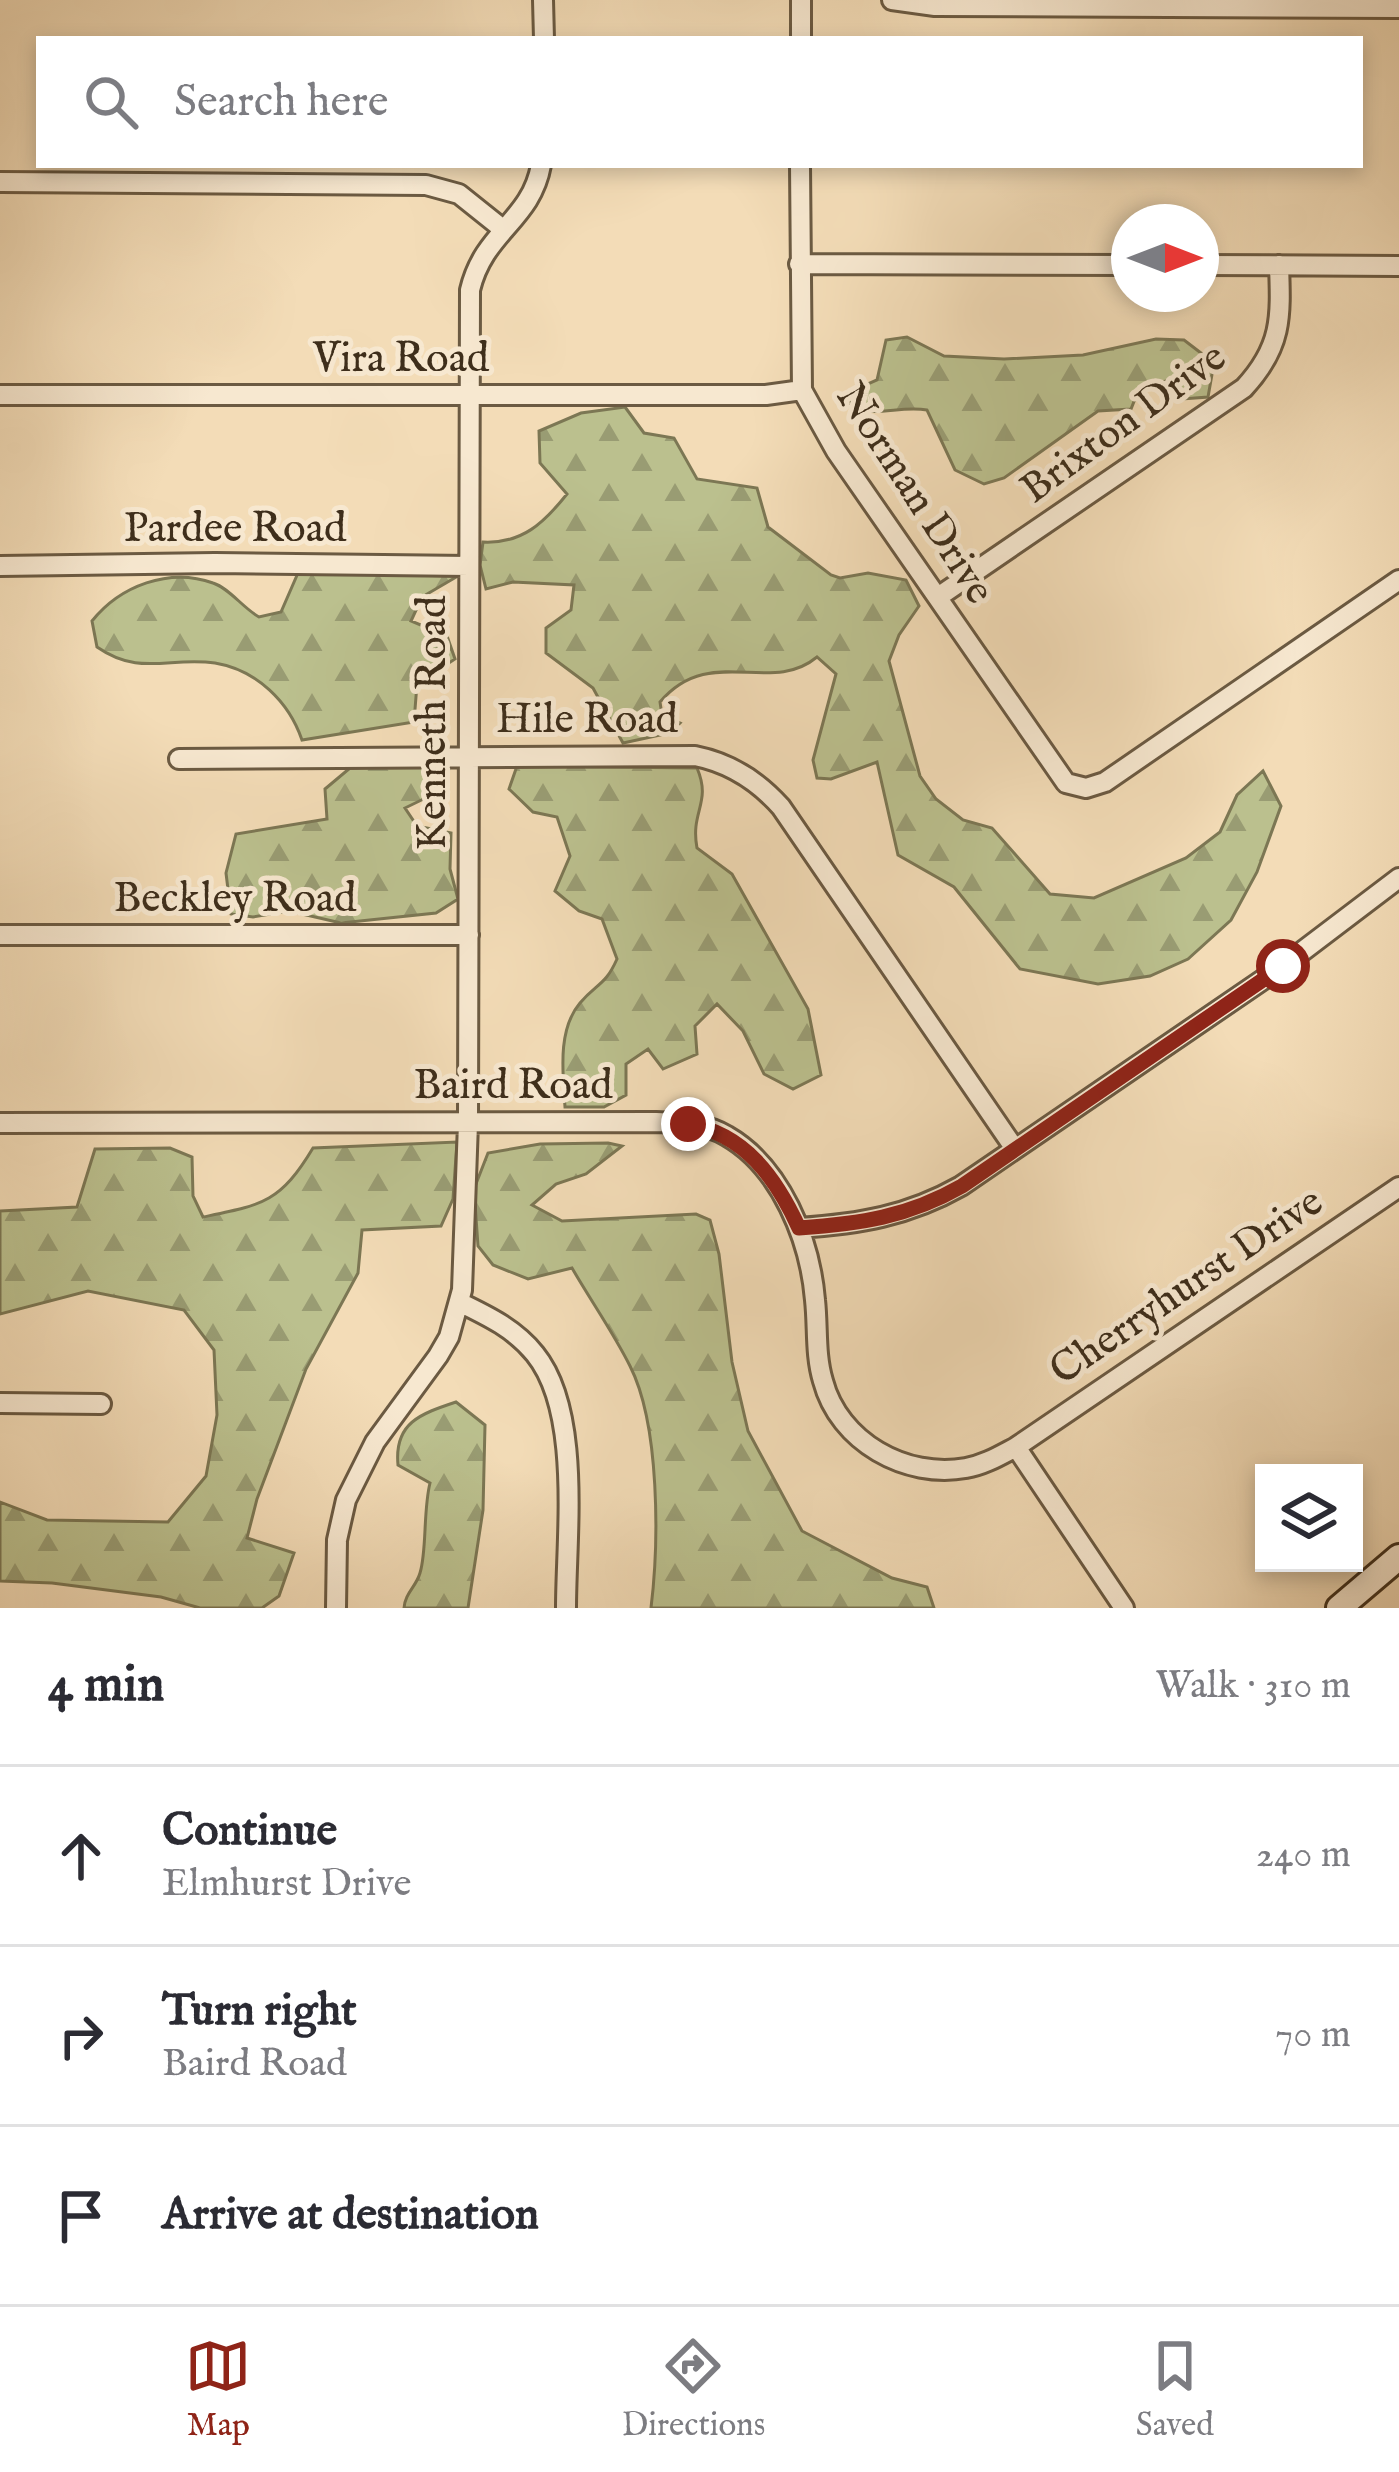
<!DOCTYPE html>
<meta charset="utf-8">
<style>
body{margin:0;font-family:"IM FELL English",serif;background:#f7f7f7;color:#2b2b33}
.controls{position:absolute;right:36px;bottom:36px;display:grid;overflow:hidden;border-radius:0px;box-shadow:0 6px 18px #0003}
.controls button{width:108px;height:108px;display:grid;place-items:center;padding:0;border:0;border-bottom:3px solid #e1e1e2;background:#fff;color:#2b2b33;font:60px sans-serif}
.compass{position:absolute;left:1111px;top:204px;width:108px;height:108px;border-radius:50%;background:#fff;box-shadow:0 6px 18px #0003;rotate:90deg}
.stop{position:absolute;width:36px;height:36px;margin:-27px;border:9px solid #8f2418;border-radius:50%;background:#fff}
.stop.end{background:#8f2418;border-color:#fff;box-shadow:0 3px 12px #0008}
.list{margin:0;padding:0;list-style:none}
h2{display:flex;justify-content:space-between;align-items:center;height:156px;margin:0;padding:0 48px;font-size:51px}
h2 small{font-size:39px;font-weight:400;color:#7c7c81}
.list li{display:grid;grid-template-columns:78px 1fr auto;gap:36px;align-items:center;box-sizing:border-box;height:180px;padding:0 48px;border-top:3px solid #e1e1e2}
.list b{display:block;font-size:45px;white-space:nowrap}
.list p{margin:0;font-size:39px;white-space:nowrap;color:#7c7c81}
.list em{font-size:39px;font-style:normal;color:#7c7c81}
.icon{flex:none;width:66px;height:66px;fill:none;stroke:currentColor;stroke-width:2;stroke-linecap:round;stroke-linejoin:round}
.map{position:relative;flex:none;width:1399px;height:1608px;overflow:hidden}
.search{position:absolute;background:#fff;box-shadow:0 6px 18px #0003;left:36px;right:36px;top:36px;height:132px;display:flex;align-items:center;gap:30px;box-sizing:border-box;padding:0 42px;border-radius:0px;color:#7c7c81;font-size:45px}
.sheet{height:696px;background:#fff}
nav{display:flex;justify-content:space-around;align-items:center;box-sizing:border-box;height:168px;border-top:3px solid #e1e1e2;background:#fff;font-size:33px;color:#7c7c81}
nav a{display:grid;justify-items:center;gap:6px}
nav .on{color:#8f2418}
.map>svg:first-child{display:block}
.forest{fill:url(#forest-firs);stroke:#7c7754;stroke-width:3}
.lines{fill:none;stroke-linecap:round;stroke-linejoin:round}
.street-casing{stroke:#6b5a42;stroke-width:24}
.secondary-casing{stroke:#3e2e1b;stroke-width:30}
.street{stroke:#f7e8d0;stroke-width:18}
.secondary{stroke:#f7e8d0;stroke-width:24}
.route{stroke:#8f2418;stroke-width:15}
.labels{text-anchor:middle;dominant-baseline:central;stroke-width:10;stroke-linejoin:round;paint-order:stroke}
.street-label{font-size:42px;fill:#3e2e1b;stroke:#f7e8d0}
</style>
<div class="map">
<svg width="1399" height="1608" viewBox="0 0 1399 1608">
<defs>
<pattern id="forest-firs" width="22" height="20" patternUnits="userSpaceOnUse" patternTransform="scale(3)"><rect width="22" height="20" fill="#bbc08e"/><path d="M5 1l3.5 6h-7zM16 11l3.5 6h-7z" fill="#999c73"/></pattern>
</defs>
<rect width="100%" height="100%" fill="#f3dcb7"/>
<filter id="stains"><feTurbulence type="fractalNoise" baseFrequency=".00167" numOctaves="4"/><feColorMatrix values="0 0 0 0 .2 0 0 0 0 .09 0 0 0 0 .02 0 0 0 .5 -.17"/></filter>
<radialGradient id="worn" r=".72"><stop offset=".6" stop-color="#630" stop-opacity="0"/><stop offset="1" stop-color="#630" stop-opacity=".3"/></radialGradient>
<!-- forest -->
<path class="forest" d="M907,337L944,356L1004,359L1083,355L1156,339L1184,340L1214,363L1208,397L1182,399L1166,381L1139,389L1131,409L1098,411L1004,478L984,484L955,470L927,410C900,405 876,418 850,407L854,390L877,380L886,340Z
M625,407L644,433L674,438L697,479L757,488L768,527L831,575L840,578L868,573L906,580L919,606L899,635L889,661L920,776L936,799L963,820L992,828L1050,894L1094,898L1186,858L1220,832L1237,795L1263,771L1281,806L1257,872L1231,920L1188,959L1150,976L1098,984L1020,969L954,887L898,855L877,762L831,779L817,778L813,760L836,674L817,657C770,696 710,643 660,702L662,715L680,723L670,733L623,743L593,688L546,653V628L571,610L574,585L513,582L486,589L480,565L483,542C522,544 544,523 567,494L540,463L539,431L581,413Z
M298,573L458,576L422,597L411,621L447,636L455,659L417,684L414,722L302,740C289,702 257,670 215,663C170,656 140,677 97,647L92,621C120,586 169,567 213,583C229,588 243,608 259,617L281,612Z
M421,765L449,769L440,791L405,808L417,826L451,833L450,869L458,899L436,913L341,923L289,911L253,917L231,914L226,873L236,834L327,819L325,789L350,768Z
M517,766L697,768C712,803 690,811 697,848L732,874L808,1009L821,1075L793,1089L764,1074L743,1031L717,1004L695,1026L697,1054L663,1069L648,1049L626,1064V1095L604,1107H565C563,1074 557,1030 580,1003C597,983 605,986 617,959L602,919L579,911L555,891L570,856L557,817L533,812L509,789Z
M457,1142L453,1199L441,1226L362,1230L358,1273L306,1369L257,1499L247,1538L294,1553L279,1596L262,1608H200L161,1597L52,1583L0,1581V1502L47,1520L168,1522L206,1476L217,1415L214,1350L184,1310L88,1291L0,1314V1211L77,1207L95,1149L170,1148L192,1157L193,1196L203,1217C262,1205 280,1203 313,1148Z
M608,1143L622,1146L586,1174L556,1184L532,1205L562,1221L696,1214L710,1220L719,1254L732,1362L748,1431L802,1531L892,1578L927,1587L934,1608H651C659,1543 660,1425 630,1366C613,1332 591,1301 572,1268L528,1279L493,1265L478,1246L474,1189L488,1153L540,1144Z
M456,1402L485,1425L483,1510L468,1608H404C405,1593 416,1587 420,1573C427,1551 423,1511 430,1483L398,1465C394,1423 420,1414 456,1402Z"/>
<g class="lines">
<!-- street casing -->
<g class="street-casing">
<path id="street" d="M543,0L544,39
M892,0L935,6L1399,8
M801,39V0
M800,165L802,390L836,451L1066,783L1086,788L1105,782L1399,580
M0,182L426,185L459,194L504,230
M799,264L1129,265
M1201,265L1399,266
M0,395H766L802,390
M0,566L215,563L469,566
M938,597L1244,388C1282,347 1281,318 1279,265
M179,759L695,756C730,763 757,780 781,807L1015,1149
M0,935H469
M0,1123L656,1122C680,1123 706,1123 727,1136C781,1167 810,1240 815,1300C818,1327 815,1355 823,1381C839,1442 906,1479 966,1468C984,1465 999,1456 1016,1447L1399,1187
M799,1228C859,1224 908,1216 961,1186L1283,966L1399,878
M459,1302C488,1316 515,1329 535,1354C582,1412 566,1536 566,1608
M0,1403L101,1404
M1016,1447L1124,1608
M336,1608L337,1540L346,1500L375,1442L438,1356L449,1337L462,1290L468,1123L470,290C484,231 531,221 541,165"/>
</g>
<!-- secondary casing -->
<g class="secondary-casing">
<path id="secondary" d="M1339,1608L1399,1557"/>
</g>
<!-- street -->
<use href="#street" class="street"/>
<!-- secondary -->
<use href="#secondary" class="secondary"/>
</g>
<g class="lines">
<!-- route -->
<path class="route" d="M688,1124C745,1134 776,1178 799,1228C859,1224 908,1217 962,1186L1283,966"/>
</g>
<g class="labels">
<!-- street labels -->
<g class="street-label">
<text x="401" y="359">Vira Road</text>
<text transform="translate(1124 424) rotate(-36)">Brixton Drive</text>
<text transform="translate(914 494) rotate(57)">Norman Drive</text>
<text x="235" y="529">Pardee Road</text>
<text x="587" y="720">Hile Road</text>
<text transform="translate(433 723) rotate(-90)">Kenneth Road</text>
<text x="235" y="899">Beckley Road</text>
<text x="513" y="1086">Baird Road</text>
<text transform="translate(1187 1287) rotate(-34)">Cherryhurst Drive</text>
</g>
</g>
<rect width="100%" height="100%" filter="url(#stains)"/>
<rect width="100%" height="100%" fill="url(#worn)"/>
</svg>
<div class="controls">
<button><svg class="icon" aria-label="layers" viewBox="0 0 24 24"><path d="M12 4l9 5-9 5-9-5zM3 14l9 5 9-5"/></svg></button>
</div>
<svg class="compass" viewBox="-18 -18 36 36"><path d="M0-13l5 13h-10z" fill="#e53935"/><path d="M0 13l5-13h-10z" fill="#7c7c81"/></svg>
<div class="stop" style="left:1283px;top:966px"></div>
<div class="stop end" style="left:688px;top:1124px"></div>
<div class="search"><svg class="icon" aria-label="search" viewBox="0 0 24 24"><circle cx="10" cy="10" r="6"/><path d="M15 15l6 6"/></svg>Search here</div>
</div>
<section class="sheet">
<h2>4 min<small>Walk · 310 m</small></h2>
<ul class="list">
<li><svg class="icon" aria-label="ahead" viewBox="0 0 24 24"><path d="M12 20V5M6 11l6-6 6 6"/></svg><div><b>Continue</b><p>Elmhurst Drive</p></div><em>240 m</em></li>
<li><svg class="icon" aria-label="right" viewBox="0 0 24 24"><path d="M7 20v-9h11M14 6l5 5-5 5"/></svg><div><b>Turn right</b><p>Baird Road</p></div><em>70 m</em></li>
<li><svg class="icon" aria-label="arrive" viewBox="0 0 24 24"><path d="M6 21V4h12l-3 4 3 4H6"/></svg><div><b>Arrive at destination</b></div></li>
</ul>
</section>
<nav>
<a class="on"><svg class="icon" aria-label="map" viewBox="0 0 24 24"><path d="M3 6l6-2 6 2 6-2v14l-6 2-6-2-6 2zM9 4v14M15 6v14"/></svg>Map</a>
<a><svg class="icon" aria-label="directions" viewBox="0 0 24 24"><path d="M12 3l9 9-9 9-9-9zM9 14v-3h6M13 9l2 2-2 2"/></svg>Directions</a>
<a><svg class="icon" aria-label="saved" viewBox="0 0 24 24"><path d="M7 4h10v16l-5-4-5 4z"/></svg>Saved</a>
</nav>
